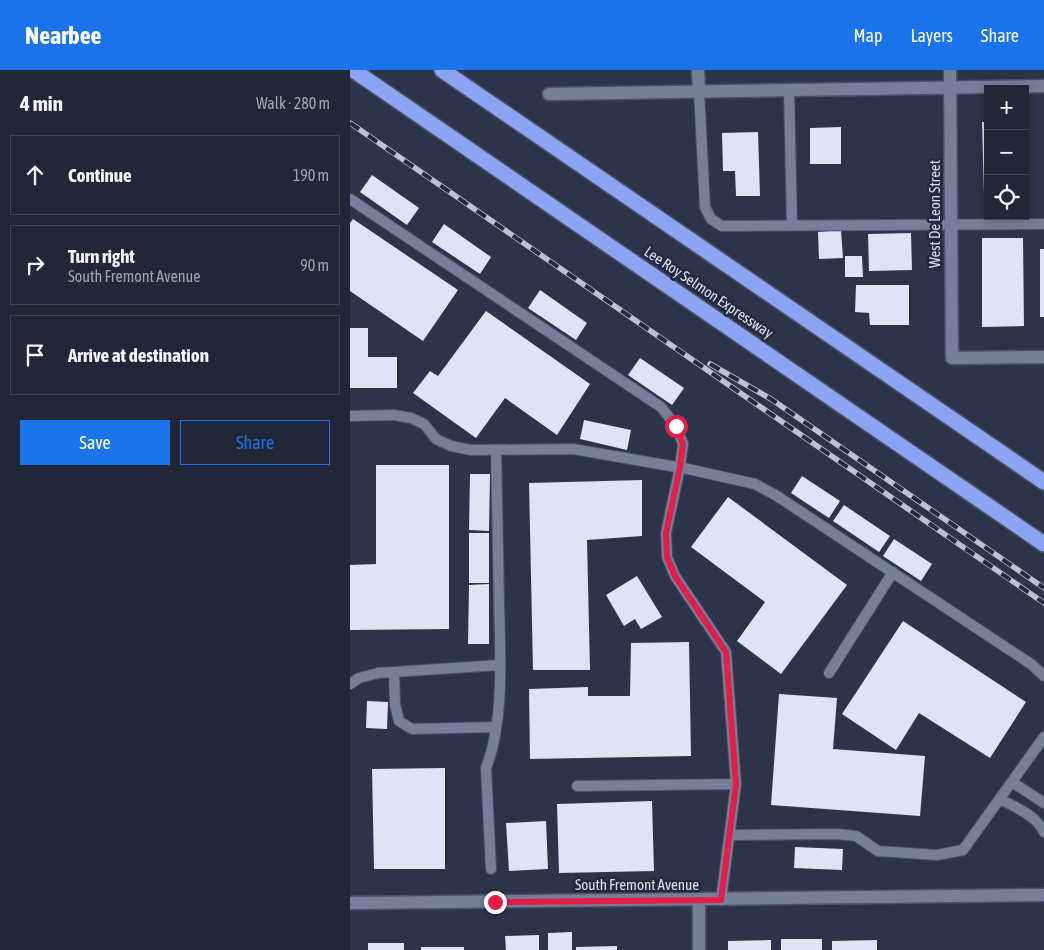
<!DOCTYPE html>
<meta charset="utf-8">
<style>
body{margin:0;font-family:"Asap Condensed",sans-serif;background:#2e3343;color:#f1f3f6}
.controls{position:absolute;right:15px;top:15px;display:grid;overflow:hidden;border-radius:0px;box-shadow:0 2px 12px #0003}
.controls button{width:45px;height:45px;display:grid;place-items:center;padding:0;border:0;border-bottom:1px solid #3f4453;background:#222738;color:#f1f3f6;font:25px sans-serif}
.stop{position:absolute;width:15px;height:15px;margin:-11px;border:4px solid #e11d48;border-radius:50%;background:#fff}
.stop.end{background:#e11d48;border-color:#fff;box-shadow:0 1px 5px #0008}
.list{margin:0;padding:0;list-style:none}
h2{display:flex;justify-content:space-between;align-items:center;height:65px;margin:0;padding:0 20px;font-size:21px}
h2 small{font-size:16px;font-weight:400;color:#a2a5ae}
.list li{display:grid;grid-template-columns:32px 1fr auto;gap:15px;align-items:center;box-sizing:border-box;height:80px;margin:0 10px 10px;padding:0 10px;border:1px solid #3f4453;border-radius:0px}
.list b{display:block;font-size:19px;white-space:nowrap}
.list p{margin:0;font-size:16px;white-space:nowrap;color:#a2a5ae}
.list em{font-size:16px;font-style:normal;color:#a2a5ae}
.actions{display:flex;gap:10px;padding:15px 20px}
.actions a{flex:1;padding:11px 0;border:1px solid #1a73e8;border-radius:0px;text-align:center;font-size:18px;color:#1a73e8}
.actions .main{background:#1a73e8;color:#fff}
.icon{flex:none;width:28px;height:28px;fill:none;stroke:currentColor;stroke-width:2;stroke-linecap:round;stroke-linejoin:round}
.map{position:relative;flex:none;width:694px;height:880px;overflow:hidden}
header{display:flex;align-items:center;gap:30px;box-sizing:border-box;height:70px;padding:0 25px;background:#1a73e8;color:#fff}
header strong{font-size:24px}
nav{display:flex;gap:28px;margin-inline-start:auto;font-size:18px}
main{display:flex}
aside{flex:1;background:#222738}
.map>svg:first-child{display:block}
.building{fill:#dee4f4}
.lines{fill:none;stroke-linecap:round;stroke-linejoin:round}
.service-casing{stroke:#4c5265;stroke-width:12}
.minor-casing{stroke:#4c5265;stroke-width:15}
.motorway-casing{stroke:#4c5265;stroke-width:18}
.service{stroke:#767f98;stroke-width:10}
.minor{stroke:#767f98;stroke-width:12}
.motorway{stroke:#8ca4f4;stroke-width:15}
.rail-casing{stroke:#bdc2d2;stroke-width:5.5}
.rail{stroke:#232a3f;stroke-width:4;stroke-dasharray:11;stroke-linecap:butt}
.route{stroke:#e11d48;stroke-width:6}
.labels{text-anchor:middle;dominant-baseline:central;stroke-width:5;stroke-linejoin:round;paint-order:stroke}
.street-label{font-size:15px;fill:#dbe0ee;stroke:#232a3f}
</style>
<header>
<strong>Nearbee</strong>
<nav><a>Map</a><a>Layers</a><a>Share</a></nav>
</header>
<main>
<aside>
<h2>4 min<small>Walk · 280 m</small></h2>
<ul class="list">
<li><svg class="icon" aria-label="ahead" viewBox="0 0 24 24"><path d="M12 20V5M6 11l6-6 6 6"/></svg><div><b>Continue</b></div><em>190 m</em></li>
<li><svg class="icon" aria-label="right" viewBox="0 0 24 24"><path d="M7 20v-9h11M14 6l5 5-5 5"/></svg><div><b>Turn right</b><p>South Fremont Avenue</p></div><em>90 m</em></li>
<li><svg class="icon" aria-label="arrive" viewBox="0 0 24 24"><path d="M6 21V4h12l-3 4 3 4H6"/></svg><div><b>Arrive at destination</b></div></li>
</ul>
<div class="actions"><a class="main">Save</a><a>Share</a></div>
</aside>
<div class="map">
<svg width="694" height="880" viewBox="0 0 694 880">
<rect width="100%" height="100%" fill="#2d344a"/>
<!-- building -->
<path class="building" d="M632,52H638V125H634Z
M491,57V94H460V58Z
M408,62L410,126H386L385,101H373L372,63Z
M675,63H677L679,124H675Z
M22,105L69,138L57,155L10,122Z
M3,149L108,220L73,271L0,221V153Z
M94,154L141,187L130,204L82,172Z
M491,160L493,188L469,189L468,162Z
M561,163L562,200L519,201L518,164Z
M632,168H673L674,256L632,257Z
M690,179H694V247H690Z
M495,186H512L513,207H495Z
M506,215H559V255H520L519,243L505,242Z
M190,220L237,253L226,270L178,238Z
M136,241L240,314L207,365L155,328L126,368L63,323L80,301L88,306Z
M0,258H18V287H47V318H0Z
M290,288L334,318L322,335L278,305Z
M234,350L281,360L277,380L230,369Z
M26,395H99V559L0,560V495L26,494Z
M120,404H140L139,461L119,460Z
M452,406L490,431L479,448L441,423Z
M292,410V466L237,470L240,600H183L179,413Z
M378,427L497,515L431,604L387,571L415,532L341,477Z
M494,435L540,466L529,482L483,451Z
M119,463H139V513H119Z
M544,469L582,494L571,511L533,486Z
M287,506L312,547L291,559L285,549L274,556L256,525Z
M139,514V574H118L119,515Z
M553,551L676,632L640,688L569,643L546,680L492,644Z
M339,572L341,686L180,689L179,619L238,617V626H280L281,573Z
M429,624L487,628L483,679L575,686L570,746L421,735Z
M17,631L38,632L37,659L16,658Z
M95,698V799H24L22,699Z
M302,731L304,801L209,803L207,734Z
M196,751L198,799L159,801L156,753Z
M445,777L493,779L492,800L444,798Z
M222,862V880H198V863Z
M189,865V880H156L155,866Z
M431,869H472V880H431Z
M421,870V880H378V871Z
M527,870V880H482V871Z
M18,873H54V880H18Z
M267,876V880H226V877Z
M71,877H114V880H71Z"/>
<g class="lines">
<!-- service casing -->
<g class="service-casing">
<path id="service" d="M439,19L442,156
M349,21L355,137L361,149L372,156L694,154
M0,129L311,337L326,356L333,374L330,397L316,463L317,487L325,506L376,582L386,714L371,830
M0,346L44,345L61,348L74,354L86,369L101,376L121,380L223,379L338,399L405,414L427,426L681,594L694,606
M44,602L45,634L49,651L62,659L145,657
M479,603L543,502
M0,614L9,608L28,603L150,595
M662,712L694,733
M227,716L386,714
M650,729C665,737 687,746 694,762
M381,765L487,764L506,766L528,781L587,785L613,780L694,667
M141,799L136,698C155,649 150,584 149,532C148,481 147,430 146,380"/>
</g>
<!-- minor casing -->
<g class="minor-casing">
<path id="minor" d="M348,0L349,21
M600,0L602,288L694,287
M199,24L694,16
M349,830V880
M0,833L694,825"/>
</g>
<!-- motorway casing -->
<g class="motorway-casing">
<path id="motorway" d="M3,0L694,474
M92,0L694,412"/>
</g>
<!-- service -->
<use href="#service" class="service"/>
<!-- minor -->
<use href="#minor" class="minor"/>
<!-- motorway -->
<use href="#motorway" class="motorway"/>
<!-- rail casing -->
<g class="rail-casing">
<path id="rail" d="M0,53L694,533
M360,294L421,329L694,518"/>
</g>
<!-- rail -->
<use href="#rail" class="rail"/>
</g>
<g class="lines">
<!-- route -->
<path class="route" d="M145,832L371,830L386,714L376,582L325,506L317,487L316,463L330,397L333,374L326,356"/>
</g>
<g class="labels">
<!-- street labels -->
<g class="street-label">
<text transform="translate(584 144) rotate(-90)">West De Leon Street</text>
<text transform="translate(359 222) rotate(34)">Lee Roy Selmon Expressway</text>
<text x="287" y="814">South Fremont Avenue</text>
</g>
</g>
</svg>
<div class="controls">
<button>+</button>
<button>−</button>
<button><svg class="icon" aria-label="locate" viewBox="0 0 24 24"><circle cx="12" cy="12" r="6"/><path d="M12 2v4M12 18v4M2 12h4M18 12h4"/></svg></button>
</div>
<div class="stop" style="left:326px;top:356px"></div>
<div class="stop end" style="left:145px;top:832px"></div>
</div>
</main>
